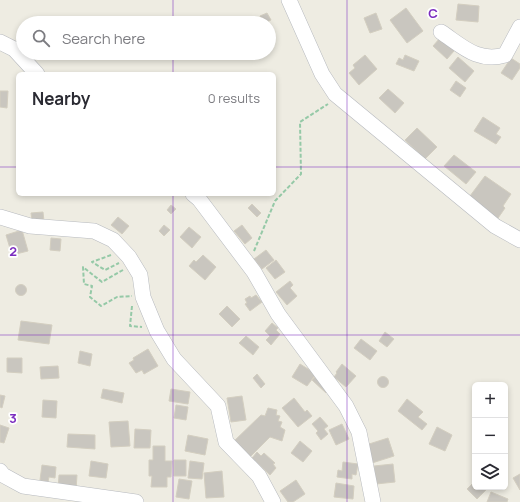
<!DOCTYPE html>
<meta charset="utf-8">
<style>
body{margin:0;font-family:Manrope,sans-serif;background:#f2f2f3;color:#2b2b33}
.controls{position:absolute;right:12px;bottom:12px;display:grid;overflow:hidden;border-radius:6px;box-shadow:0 2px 6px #0003}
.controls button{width:36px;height:36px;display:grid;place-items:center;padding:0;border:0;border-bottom:1px solid #e1e1e2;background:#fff;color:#2b2b33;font:20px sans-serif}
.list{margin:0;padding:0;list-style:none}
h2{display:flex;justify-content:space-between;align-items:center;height:52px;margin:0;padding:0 16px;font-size:17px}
h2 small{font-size:13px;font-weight:400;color:#7c7c81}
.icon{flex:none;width:22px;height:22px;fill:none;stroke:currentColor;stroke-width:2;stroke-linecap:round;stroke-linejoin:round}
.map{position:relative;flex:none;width:520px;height:502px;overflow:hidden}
.search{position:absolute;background:#fff;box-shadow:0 2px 6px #0003;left:16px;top:16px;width:260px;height:44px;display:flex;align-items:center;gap:10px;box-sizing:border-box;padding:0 14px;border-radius:22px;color:#7c7c81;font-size:15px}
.panel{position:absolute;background:#fff;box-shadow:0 2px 6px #0003;left:16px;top:72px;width:260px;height:124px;border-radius:6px}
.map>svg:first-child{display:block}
.building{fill:#c9c6bf;stroke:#d3cec0}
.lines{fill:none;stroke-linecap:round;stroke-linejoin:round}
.minor-casing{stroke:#b7babf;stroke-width:16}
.path{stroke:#95c9a7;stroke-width:2;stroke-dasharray:4 2;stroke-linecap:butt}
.minor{stroke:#fff;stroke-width:15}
.grid{fill:none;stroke:#7b2cbf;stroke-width:1;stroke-opacity:0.55}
.grid-label{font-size:13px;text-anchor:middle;font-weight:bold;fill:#7b2cbf;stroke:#fff;stroke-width:3.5;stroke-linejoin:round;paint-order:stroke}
</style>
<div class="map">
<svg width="520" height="502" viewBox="0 0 520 502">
<rect width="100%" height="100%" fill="#eeece2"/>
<!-- building -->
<path class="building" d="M458,4L479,6L478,22L456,20Z
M406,8L423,31L407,43L390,20Z
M267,13L271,20L264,23L260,16Z
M376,13L382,29L370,33L364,18Z
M440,38L454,51L447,59L433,46Z
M365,55L377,69L359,85L349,73L355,68L353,65Z
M405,55L419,61L414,71L396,64L399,58L403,60Z
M458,57L474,71L465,82L449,68Z
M511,58L520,64V68L512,80L501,73Z
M456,81L466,88L460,97L450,90Z
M388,89L404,103L395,113L379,98Z
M0,91H8L7,108L0,107Z
M483,117L500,128L496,134L501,137L496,144L474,131Z
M417,128L437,147L425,159L405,140Z
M454,155L476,172L466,184L444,166Z
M485,176L511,194L503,206L505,208L496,221L467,200Z
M252,204L261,213L257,217L248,208Z
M171,205L176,209L171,214L167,210Z
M43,212L44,221H32L31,213Z
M118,217L129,226L122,234L111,225Z
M164,225L170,230L164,236L159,231Z
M242,225L252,238L245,244L234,231Z
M189,227L201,237L192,248L180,237Z
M22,230L28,251L12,255L6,235Z
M51,238L61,239L60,251L50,250Z
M266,250L274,260L262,269L254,259Z
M203,255L216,267L205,280L189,266L194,260L196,262Z
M276,260L285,272L275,279L266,268Z
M290,281L293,285L290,288L297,296L287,305L276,292Z
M15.5 290a5.5 5.5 0 1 1 11 0a5.5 5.5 0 1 1-11 0Z
M256,295L262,302L250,311L245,304L247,303L245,299L250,296L251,298Z
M227,306L240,319L232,327L219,314Z
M21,321L52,325L49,344L18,340Z
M272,323L278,328L276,330L280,334L271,345L266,340L270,336L265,331Z
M385,332L394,339L387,347L379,341Z
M246,336L259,347L253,355L239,343Z
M361,339L377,351L370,360L354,348Z
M148,349L158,366L144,374L142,370L136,373L129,363L134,360L133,358Z
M80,351L92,354L90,366L78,363Z
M7,358H22V373L7,372Z
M300,364L316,374L307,386L292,377Z
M342,364L356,376L346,387L334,377L337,373L336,372Z
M58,366L59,378L41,379L40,367Z
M257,374L265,384L261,388L253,378Z
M317,375L330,388L326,393L312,380Z
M377.5 382a5.5 5.5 0 1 1 11 0a5.5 5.5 0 1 1-11 0Z
M103,389L124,393L122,403L101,398Z
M171,389L190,392L188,404L169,401Z
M0,395L5,396L2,408L0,407Z
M242,396L246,420L231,422L227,398Z
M294,398L305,412L307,410L312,416L298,427L282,408Z
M407,399L423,412L418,417L427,424L422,430L398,411Z
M43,400L57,401L56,418L42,417Z
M176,405L188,407L186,420L174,418Z
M268,408L277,410L276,415L280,416L278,421L282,422L280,427L285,430L282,441L270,437L249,458L231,444L261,415L265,416Z
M320,417L328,426L324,429L328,434L321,440L316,433L318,431L312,424Z
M128,421L130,446L111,447L109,422Z
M342,424L349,439L336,445L329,430Z
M0,425L9,428L4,443L0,442Z
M437,427L452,435L445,451L429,444Z
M135,429L151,430L150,448H134Z
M68,434L95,435V449L67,447Z
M188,435L208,439L205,455L185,451Z
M388,438L394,456L372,463L366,445Z
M300,441L312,451L303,462L291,453Z
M153,446H165V461H172L171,477H167V487H151L152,476H149V460H153Z
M257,452L261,456L264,453L275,463L273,464L276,468L270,475L252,458Z
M174,460H186V476H174Z
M91,461L108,464L106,478L89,476Z
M190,461L204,463L202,479L188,478Z
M343,462L358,464L356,475L352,474V479L337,477L338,470L342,471Z
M393,464L395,482L376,484L374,466Z
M42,465L56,467L55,478L49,477L48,482L40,480Z
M222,471L224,497L206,498L204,473Z
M520,474V490L513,478Z
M59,475H77L76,490H58Z
M179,479L192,481L189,499L176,497Z
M296,480L305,494L293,502H288L280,491Z
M475,481V487H486L487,489L477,499L467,489Z
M336,483L354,486L353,499L334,497Z
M491,492L508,499L507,502H487Z"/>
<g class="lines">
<!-- minor casing -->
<g class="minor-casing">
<path id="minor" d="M289,0L322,74L335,94L495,226L520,240
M441,32C462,46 478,63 505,55L520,27
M0,42L14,49L37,74
M193,194L199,199L254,272L278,314L346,406L359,432L373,502
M0,217L30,226L94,231L113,240L129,257L140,275L143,297L157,331L174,359L218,406L226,442L259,476L273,502
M0,471L3,475L23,486L136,502"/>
</g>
<!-- path -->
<path class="path" d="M254,251L275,201L301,174L300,122L328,104
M111,255L92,262L105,270L119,263
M123,270L102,282L83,267L84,284L92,286L90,297L101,306L117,297L132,296
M132,306L130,326L142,327"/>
<!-- minor -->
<use href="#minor" class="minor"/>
</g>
<!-- grid -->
<path class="grid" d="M173,0V23M347,0V502M173,53V74M0,167H18M274,167H520M173,194V502M0,335H520"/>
<g class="grid-label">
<text x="433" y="18">C</text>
<text x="13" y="256">2</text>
<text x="13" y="423">3</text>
</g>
</svg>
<div class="controls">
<button>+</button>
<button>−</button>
<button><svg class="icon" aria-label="layers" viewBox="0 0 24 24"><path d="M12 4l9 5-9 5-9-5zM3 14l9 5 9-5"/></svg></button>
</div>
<div class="search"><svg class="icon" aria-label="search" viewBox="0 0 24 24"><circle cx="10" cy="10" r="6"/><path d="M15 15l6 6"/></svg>Search here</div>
<section class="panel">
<h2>Nearby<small>0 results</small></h2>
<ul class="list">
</ul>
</section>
</div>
